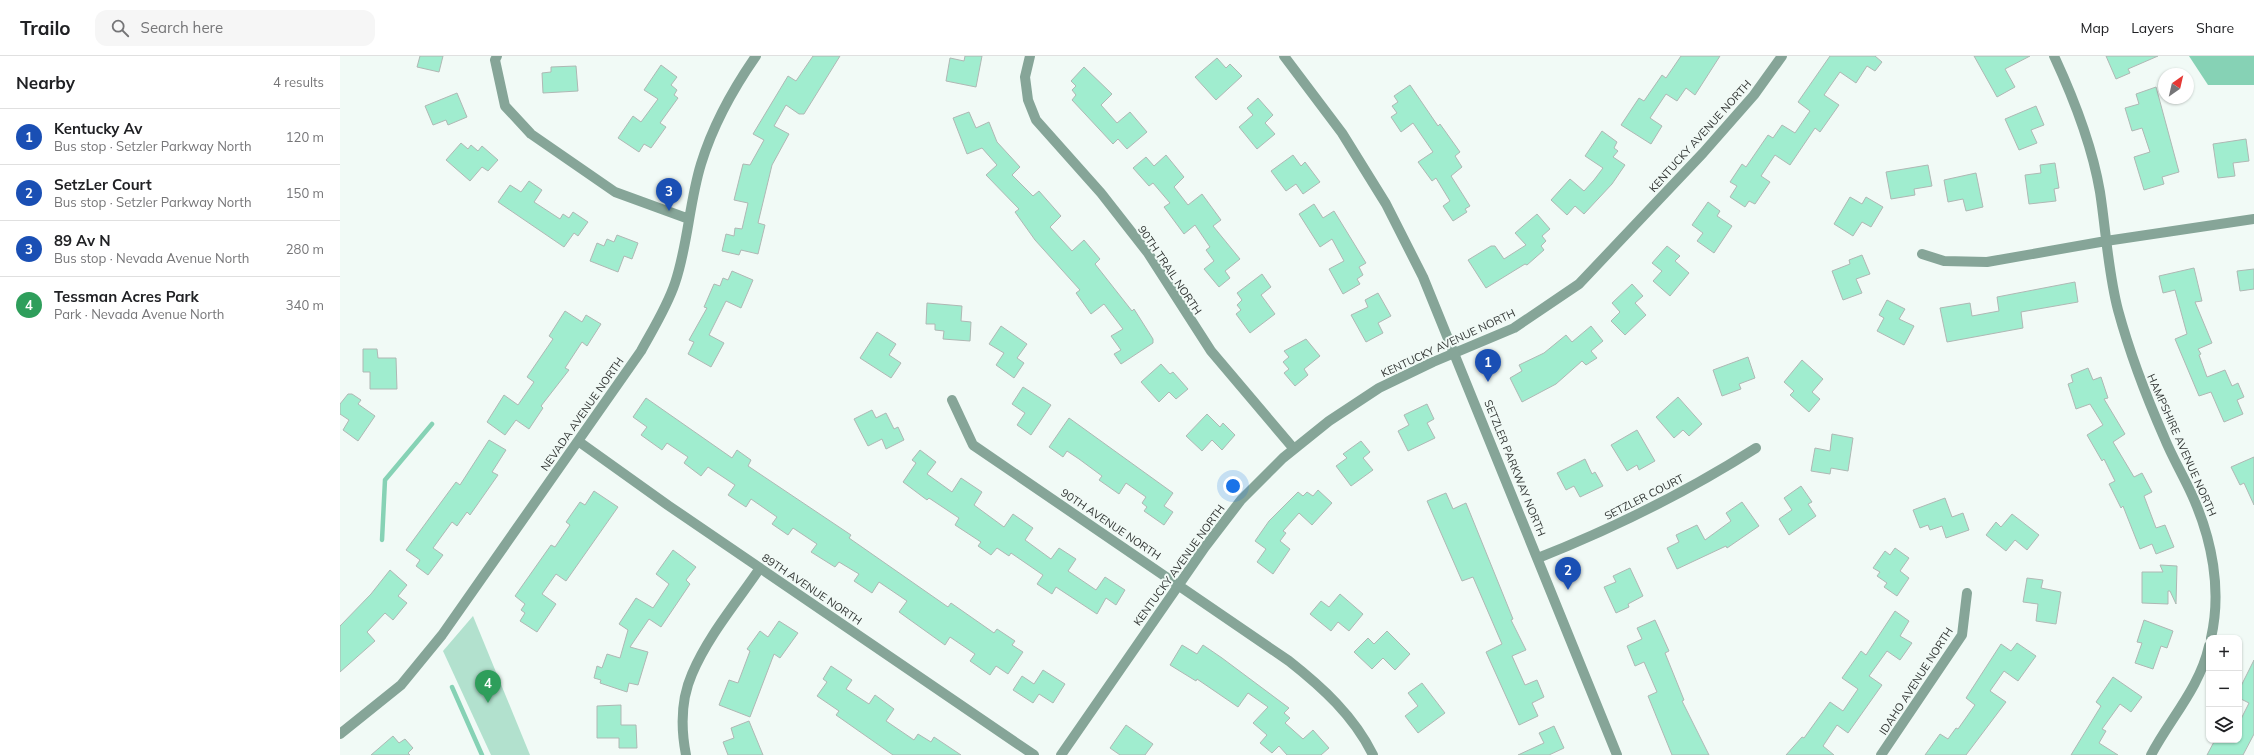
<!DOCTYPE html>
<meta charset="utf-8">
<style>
body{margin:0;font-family:Mulish,sans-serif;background:#f6f6f6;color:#202124}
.controls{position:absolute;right:12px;bottom:12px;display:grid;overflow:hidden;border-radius:8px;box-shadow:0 1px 3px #0004}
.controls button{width:36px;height:36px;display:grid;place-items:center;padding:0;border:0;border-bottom:1px solid #e0e0e0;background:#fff;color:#202124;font:20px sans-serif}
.compass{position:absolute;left:1818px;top:12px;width:36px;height:36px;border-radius:50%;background:#fff;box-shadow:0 1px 3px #0004;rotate:34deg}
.you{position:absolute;left:893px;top:430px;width:14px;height:14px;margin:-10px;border:3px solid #fff;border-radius:50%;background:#1a73e8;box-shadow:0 0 0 6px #1a73e833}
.badge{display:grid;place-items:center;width:26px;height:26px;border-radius:50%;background:#d93025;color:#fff;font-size:13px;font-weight:700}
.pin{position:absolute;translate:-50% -33px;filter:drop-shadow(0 1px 2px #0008)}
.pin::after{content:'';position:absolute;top:21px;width:14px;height:12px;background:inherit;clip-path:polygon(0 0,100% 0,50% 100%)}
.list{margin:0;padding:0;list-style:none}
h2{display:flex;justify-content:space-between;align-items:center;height:52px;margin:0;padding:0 16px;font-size:17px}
h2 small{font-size:13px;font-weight:400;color:#757577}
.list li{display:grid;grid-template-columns:26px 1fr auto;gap:12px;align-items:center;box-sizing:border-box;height:56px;padding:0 16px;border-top:1px solid #e0e0e0}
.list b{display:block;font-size:15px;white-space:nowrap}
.list p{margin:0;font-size:13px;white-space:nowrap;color:#757577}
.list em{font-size:13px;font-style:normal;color:#757577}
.icon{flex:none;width:22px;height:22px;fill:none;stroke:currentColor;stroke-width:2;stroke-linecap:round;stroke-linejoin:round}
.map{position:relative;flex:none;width:1914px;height:699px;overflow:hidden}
header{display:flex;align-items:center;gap:24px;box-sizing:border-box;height:56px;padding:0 20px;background:#fff;border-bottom:1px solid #e0e0e0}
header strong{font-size:19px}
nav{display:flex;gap:22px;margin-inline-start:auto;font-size:14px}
.search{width:280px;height:36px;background:#f6f6f6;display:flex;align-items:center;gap:10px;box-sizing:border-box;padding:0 14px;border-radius:12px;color:#757577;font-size:15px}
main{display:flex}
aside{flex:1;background:#fff}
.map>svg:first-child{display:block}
.green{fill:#b2e1ce}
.water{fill:#86d2b5}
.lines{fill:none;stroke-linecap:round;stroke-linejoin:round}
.stream{stroke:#86d2b5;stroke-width:4.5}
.building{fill:#a0edcf;stroke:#afb8b4}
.minor{stroke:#86a598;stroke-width:10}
.tertiary{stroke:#86a598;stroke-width:10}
.labels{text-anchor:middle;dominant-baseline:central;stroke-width:4;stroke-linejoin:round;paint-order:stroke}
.street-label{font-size:11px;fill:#323634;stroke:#f1faf6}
</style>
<header>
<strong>Trailo</strong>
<div class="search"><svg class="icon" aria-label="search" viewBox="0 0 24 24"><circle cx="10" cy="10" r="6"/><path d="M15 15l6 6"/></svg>Search here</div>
<nav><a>Map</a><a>Layers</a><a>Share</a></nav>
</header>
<main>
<aside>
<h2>Nearby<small>4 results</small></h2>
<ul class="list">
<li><span class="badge" style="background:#1a4fb4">1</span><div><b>Kentucky Av</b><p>Bus stop · Setzler Parkway North</p></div><em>120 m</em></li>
<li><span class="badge" style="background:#1a4fb4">2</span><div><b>SetzLer Court</b><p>Bus stop · Setzler Parkway North</p></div><em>150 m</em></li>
<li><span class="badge" style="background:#1a4fb4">3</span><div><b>89 Av N</b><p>Bus stop · Nevada Avenue North</p></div><em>280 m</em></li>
<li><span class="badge" style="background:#2e9e5b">4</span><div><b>Tessman Acres Park</b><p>Park · Nevada Avenue North</p></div><em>340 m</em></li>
</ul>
</aside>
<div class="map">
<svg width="1914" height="699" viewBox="0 0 1914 699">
<rect width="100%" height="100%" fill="#f1faf6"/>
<!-- green -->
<path class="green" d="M133,560L190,699H151L103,595Z"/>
<!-- water -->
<path class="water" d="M1849,0H1914V29H1868Z"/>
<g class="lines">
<!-- stream -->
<path class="stream" d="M42,484L45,424L92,368
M112,631L142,699"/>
</g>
<!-- building -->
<path class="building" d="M80,0H103L99,16L77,11Z
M473,0H500L464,58H459L446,49L434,70L449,78L432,109L418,167L425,169L418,198L401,194L399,199L382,195L386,178L394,180L395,172L402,173L408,147L394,144L403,108L410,109L424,84L413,78L448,20L456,25Z
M625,0H642L636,31L606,25L610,2L624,5Z
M1341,0H1380L1355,39L1346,32L1337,45L1326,38L1310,62L1322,70L1311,88L1281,69L1299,42L1304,45L1322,19L1326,22Z
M1490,0H1535L1542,6L1535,15L1527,10L1516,27L1500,16L1484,39L1499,49L1480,76L1475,72L1450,109L1435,99L1421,120L1430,126L1415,148L1409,145L1405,151L1390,141L1397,130L1390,126L1402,108L1406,111L1428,79L1433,82L1442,69L1455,77L1470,55L1458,46Z
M1634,0H1690L1665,13L1675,31L1657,41Z
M1766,0H1818L1788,13L1790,17L1776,23Z
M877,2L886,12L890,8L902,20L876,44L855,21Z
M321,9L337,21L331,29L337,34L334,39L338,42L320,67L326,71L311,92L304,88L299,96L278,82L293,60L301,66L318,43L304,34Z
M236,10L238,35L203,37L202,17L211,16V11Z
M744,11L772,38L761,49L777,67L790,56L807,76L787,93L778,83L773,88L732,44L736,39L732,34L736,30L731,25Z
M1070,29L1098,70L1100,68L1120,96L1115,100L1122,111L1111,120L1130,150L1125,153L1127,156L1113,165L1103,150L1110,145L1096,122L1092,125L1078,106L1093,96L1073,67L1061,76L1051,61L1057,57L1052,50L1058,46L1054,40Z
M1816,31L1839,116L1822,121L1824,128L1804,134L1794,101L1810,96L1802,72L1792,75L1785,52L1799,48L1796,38Z
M117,37L127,61L108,69L106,64L93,69L85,50Z
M918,42L933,59L925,67L935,78L917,93L899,71L913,59L907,52Z
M1696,50L1704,69L1691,74L1697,87L1679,94L1665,63Z
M629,56L636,72L649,66L657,86L680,111L672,119L693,140L699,135L721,160L710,171L732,195L744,184L760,203L755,208L792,255L794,253L813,283V287L781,308L774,298L781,294L771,280L783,273L764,248L751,258L736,237L740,234L695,184L675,156L679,153L646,119L657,109L642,92L627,98L613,62Z
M1262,75L1277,86L1274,92L1278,95L1273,101L1285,109L1272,128L1244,158L1235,150L1227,159L1211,144L1230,123L1244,135L1254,124L1263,112L1245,100Z
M1906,83L1909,105L1893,107L1895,120L1878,122L1873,88Z
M121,87L128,93L131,89L138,95L142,90L158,104L148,115L142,111L130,125L106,104Z
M826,99L844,121L834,131L848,149L862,138L881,164L873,170L900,203L885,215L890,222L879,231L864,213L874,205L866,194L870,191L855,169L844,178L824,151L830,147L813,127L809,130L793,112L806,101L814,110Z
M953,99L961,110L965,106L980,126L963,138L956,128L946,135L931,115Z
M1715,107L1719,132L1714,133L1716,145L1689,148L1685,119L1701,117L1700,109Z
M1588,109L1592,130L1574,133L1575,139L1551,143L1546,116Z
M1636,117L1643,151L1626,155L1623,143L1608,146L1604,124Z
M189,125L202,134L194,146L220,163L223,158L229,162L233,156L248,166L238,180L234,177L224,191L158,146L170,129L181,136Z
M1510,141L1522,148L1526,141L1543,151L1531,171L1522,166L1513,180L1494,168Z
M1368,146L1380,155L1377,160L1392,170L1374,197L1357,185L1363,177L1352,169Z
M974,148L983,162L994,155L1026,207L1019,211L1023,219L1017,223L1020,228L1003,238L989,213L1004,205L992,183L980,191L959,158Z
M1197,158L1210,173L1202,180L1206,185L1201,190L1204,194L1187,209L1185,208L1146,232L1128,204L1151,190H1155L1164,203L1186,189L1175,177Z
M277,179L298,187L292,203L284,200L278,216L250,205L257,187L264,190L267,183L274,186Z
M1327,190L1340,200L1335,205L1349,217L1330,240L1313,225L1322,215L1312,207Z
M1522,199L1530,218L1516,223L1522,237L1503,244L1492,215L1510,208L1509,204Z
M1854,212L1862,245L1855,246L1872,287L1858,293L1861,298L1859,299L1867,321L1885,314L1892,330L1898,327L1904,341L1897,344L1903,358L1884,366L1871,336L1859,340L1835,283L1847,278L1835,234L1823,237L1819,220Z
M1914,213V233L1900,235L1897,215Z
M392,215L413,224L401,252L386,245L369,279L384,287L371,311L348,298L354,286L349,284L367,252L364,251L374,228L380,230L383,222L388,224Z
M922,218L931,231L921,239L935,258L910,277L896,258L901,254L897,249L902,244L897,237Z
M1735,226L1738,246L1681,256L1683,272L1607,286L1600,252L1630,247L1632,260L1659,255L1657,241Z
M1292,228L1303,240L1295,247L1306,259L1285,279L1271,265L1280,256L1272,247Z
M1038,237L1051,260L1038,267L1043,277L1026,286L1011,259L1028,251L1025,244Z
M1547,244L1565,253L1559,263L1574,270L1564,289L1537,275L1544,262L1539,259Z
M587,247L622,250L621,265L631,266L630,285L603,283L604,275L595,274V268H586Z
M225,255L242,266L246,259L261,268L247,290L242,286L225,312L229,314L201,350L203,352L189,373L176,364L165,379L147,366L164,339L178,349L194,326L187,321L213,283L209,280Z
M661,270L687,288L677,302L684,307L674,322L656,309L664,297L649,288Z
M1251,270L1263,285L1251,295L1257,302L1246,309L1242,305L1216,328L1182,346L1170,322L1182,315L1179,309L1204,297L1226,279L1232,286Z
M537,276L556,288L549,299L561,307L551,322L520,302Z
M966,283L980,300L964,313L968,319L955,330L944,317L949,313L943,306L949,301L944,295Z
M23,293H37L38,302H56L57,333H30V316H23Z
M1408,301L1415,322L1399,328L1401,333L1382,340L1373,314Z
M1462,304L1483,323L1472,336L1480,343L1469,356L1450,339L1454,335L1444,326Z
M821,308L830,318L833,316L848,333L836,343L829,336L819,346L801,326Z
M1748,312L1753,324L1761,321L1768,342L1764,343L1785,378L1773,386L1794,421L1802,417L1812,436L1804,440L1816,472L1825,469L1834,491L1816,498L1812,488L1800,493L1783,450L1781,452L1769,428L1775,425L1764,403L1762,405L1747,379L1763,369L1750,348L1736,353L1728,328L1733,326L1731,319Z
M683,331L711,349L691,379L677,369L685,357L672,348Z
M8,338H12L21,344L18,348L35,360L18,385L3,374L9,364L0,358V348Z
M1338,341L1362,368L1349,380L1343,374L1334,382L1316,361Z
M306,342L392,402L397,394L411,404L408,410L511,479L509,482L608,551L611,547L654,577L657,573L675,585L672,589L683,596L668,618L656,610L650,619L630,605L635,598L610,581L605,589L559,556L567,545L539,526L532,537L514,525L519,518L499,506L495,511L471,496L477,488L453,472L448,479L432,468L437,461L411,443L406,451L388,439L395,429L368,411L361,420L344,407L348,401L327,387L322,394L301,379L307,371L293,361Z
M1087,348L1094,363L1087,367L1095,382L1068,395L1058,375L1069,369L1064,359Z
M532,354L536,362L546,357L554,373L558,371L564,384L546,393L542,383L528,390L514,363Z
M867,358L880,371L883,367L895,379L882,394L872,384L862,395L846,380Z
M729,362L833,437L824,450L833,456L824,469L804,455L807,451L802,447L806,441L786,427L779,438L759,424L762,420L739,403L727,395L723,401L709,391Z
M1297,374L1315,405L1299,414L1297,409L1287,415L1271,389Z
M1492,378L1513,382L1508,415L1491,412L1490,418L1471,415L1475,392L1490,395Z
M149,384L166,394L152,416L158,419L130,459L127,456L117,470L112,466L93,492L103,499L88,519L76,510L80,504L66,494L116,426L120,429Z
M1021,385L1030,396L1023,402L1033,414L1011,430L996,410L1007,402L1003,398Z
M580,394L596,406L587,418L612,436L621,422L642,436L634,449L664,471L673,458L693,472L685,484L711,503L719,492L736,503L728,515L756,534L765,521L785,534L776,549L766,542L757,558L716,531L712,538L697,528L703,519L671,497L669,500L657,492L651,499L638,490L641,486L615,469L619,462L589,442L587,444L563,426L576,407L572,404Z
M1914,401V449L1904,427L1900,429L1891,411Z
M1245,403L1252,418L1255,416L1263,430L1240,441L1234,430L1226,434L1217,417Z
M1461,430L1472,446L1468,448L1476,460L1449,479L1439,463L1452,454L1444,442Z
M978,434L992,447L972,469L959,457L943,475L946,477L940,485L950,493L933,518L917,506L926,493L915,485L929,465L958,436L963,440L967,436L973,440Z
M254,435L278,451L226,525L216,518L202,538L216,548L197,576L180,565L185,557L181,554L185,548L175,540L211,489L215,491L230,469L226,466L240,446L245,449Z
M1106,437L1113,453L1126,447L1173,563L1171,564L1186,594L1172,600L1185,629L1197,624L1204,641L1192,647L1198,660L1179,669L1146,596L1162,588L1133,521L1122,525L1087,445Z
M1605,442L1612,461L1623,457L1629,474L1606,482L1602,470L1590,474L1588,469L1580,472L1573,454Z
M1402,446L1419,470L1387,492L1386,490L1337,513L1327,492L1339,486L1336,479L1357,469L1365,484L1391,465L1386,457Z
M1672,458L1699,479L1687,494L1675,484L1666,495L1646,479L1656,466L1661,471Z
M1555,492L1569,502L1560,515L1569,522L1557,540L1544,531L1547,527L1537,520L1540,516L1533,512L1545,495L1550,499Z
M333,494L356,511L346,524L350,528L321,571L309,563L290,591L308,596L298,629L289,627L287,636L260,627L261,624L254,622L257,610L262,612L267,598L280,602L288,574L279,568L296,542L313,552L329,528L316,518Z
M1820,509L1837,510L1836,548L1830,535H1828V548L1802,547V516H1823Z
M1290,512L1303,540L1288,548L1289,551L1276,557L1264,531L1276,526L1273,520Z
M50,514L67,529L58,540L67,547L53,564L45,557L27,576L35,585L0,616V570L31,538Z
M1687,522L1703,524L1701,532L1721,536L1716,568L1696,565L1698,548L1683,546Z
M1000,538L1023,558L1009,575L998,566L991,575L970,558L981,545L989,551Z
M1555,555L1569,565L1560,580L1572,587L1560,604L1547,595L1529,620L1542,629L1508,677L1497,669L1483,690L1494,699H1446L1462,681L1464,682L1490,646L1503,655L1518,633L1502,622L1521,595L1526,599Z
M1315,564L1329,595L1325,597L1344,644L1342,645L1369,699H1332L1308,640L1317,636L1304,606L1295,610L1287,590L1302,583L1297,572Z
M1804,564L1833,575L1827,592L1821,590L1813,613L1795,607L1802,587L1797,586Z
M439,565L458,577L440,602L434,598L410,661L379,649L389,624L398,627L410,595L407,593L420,575L428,581Z
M1047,575L1070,598L1055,614L1043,602L1032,613L1014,596L1028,582L1034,588Z
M1677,587L1696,600L1678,625L1664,615L1650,635L1666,646L1626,699H1585L1600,678L1608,683L1616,672L1618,673L1635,649L1626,642L1661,588L1671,595Z
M842,589L857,598L863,589L882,602L949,652L944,657L950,662L945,667L963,683L973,674L989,692L981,699H947L939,690L932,697L920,687L927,679L913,667L928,651L908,637L898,651L857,623L856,625L830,609Z
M1914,604V678L1903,699H1867L1875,684H1899V667L1909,647L1899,642V634Z
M491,610L512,624L506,633L529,648L535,639L554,653L546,665L574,684L578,678L591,686L594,681L621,699H553L496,659L499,655L477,640L487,626L483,623Z
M703,614L725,628L713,647L699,638L693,647L673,634L682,620L694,628Z
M1773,621L1802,641L1791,656L1780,648L1762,673L1766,675L1759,687L1778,699H1731L1761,650L1756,646Z
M1082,627L1105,657L1078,677L1065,660L1078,650L1068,637Z
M281,649V669H296L297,692H279V682H257V650Z
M409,665L423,699H388L383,686L394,682L391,672Z
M786,669L813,688L805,699H780L770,692Z
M1214,670L1224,692L1209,699H1178L1204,687L1199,677Z
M53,680L59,687L65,683L73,692L68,697L70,699H31Z"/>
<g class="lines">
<!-- minor -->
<path class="minor" d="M157,0L155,4L165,50L191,78L275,136L349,163
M690,0L685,21L688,44L696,64L761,137L808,197L871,295L954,393
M1714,0C1734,43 1752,89 1760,136C1766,175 1768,216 1778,254C1790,298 1806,340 1824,381C1832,401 1843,419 1852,439C1872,483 1882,534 1871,582
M1582,198L1604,205L1647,206L1766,185L1914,163
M612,344L633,389L949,605C982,631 1014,660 1033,699
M238,385L329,450L694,699
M1198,502C1274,472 1347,436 1416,392
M0,678L61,629L102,579L301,295C313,273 327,251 335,227C348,189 349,147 361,108C373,69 393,33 416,0
M346,699C341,673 341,643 352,618C368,580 397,546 420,512
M721,699L865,491L901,444L943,402L989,365L1039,332L1093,306L1174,272L1239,228L1363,97L1414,39L1442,0
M1541,699L1622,579L1627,537
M1811,699C1830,663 1860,631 1869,590"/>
<!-- tertiary -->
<path class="tertiary" d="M944,0L1002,77L1046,148L1083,221L1277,699"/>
</g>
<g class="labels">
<!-- street labels -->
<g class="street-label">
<text transform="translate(1360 80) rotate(-48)">KENTUCKY AVENUE NORTH</text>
<text transform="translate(830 214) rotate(56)">90TH TRAIL NORTH</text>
<text transform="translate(1108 287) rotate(-25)">KENTUCKY AVENUE NORTH</text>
<text transform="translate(242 358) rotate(-55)">NEVADA AVENUE NORTH</text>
<text transform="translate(1842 389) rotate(66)">HAMPSHIRE AVENUE NORTH</text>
<text transform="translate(1175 412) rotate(68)">SETZLER PARKWAY NORTH</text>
<text transform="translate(1304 441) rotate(-27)">SETZLER COURT</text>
<text transform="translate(771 468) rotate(34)">90TH AVENUE NORTH</text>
<text transform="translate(839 509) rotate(-54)">KENTUCKY AVENUE NORTH</text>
<text transform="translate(472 533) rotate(34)">89TH AVENUE NORTH</text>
<text transform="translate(1576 625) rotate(-57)">IDAHO AVENUE NORTH</text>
</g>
</g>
</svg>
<div class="controls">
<button>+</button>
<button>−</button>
<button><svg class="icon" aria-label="layers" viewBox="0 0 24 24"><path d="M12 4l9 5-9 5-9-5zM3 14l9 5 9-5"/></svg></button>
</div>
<svg class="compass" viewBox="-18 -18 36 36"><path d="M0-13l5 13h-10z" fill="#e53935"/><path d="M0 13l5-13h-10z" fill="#757577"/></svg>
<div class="you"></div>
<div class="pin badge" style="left:1148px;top:326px;background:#1a4fb4">1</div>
<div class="pin badge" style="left:1228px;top:534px;background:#1a4fb4">2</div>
<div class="pin badge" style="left:329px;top:155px;background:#1a4fb4">3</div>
<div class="pin badge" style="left:148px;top:647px;background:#2e9e5b">4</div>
</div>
</main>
